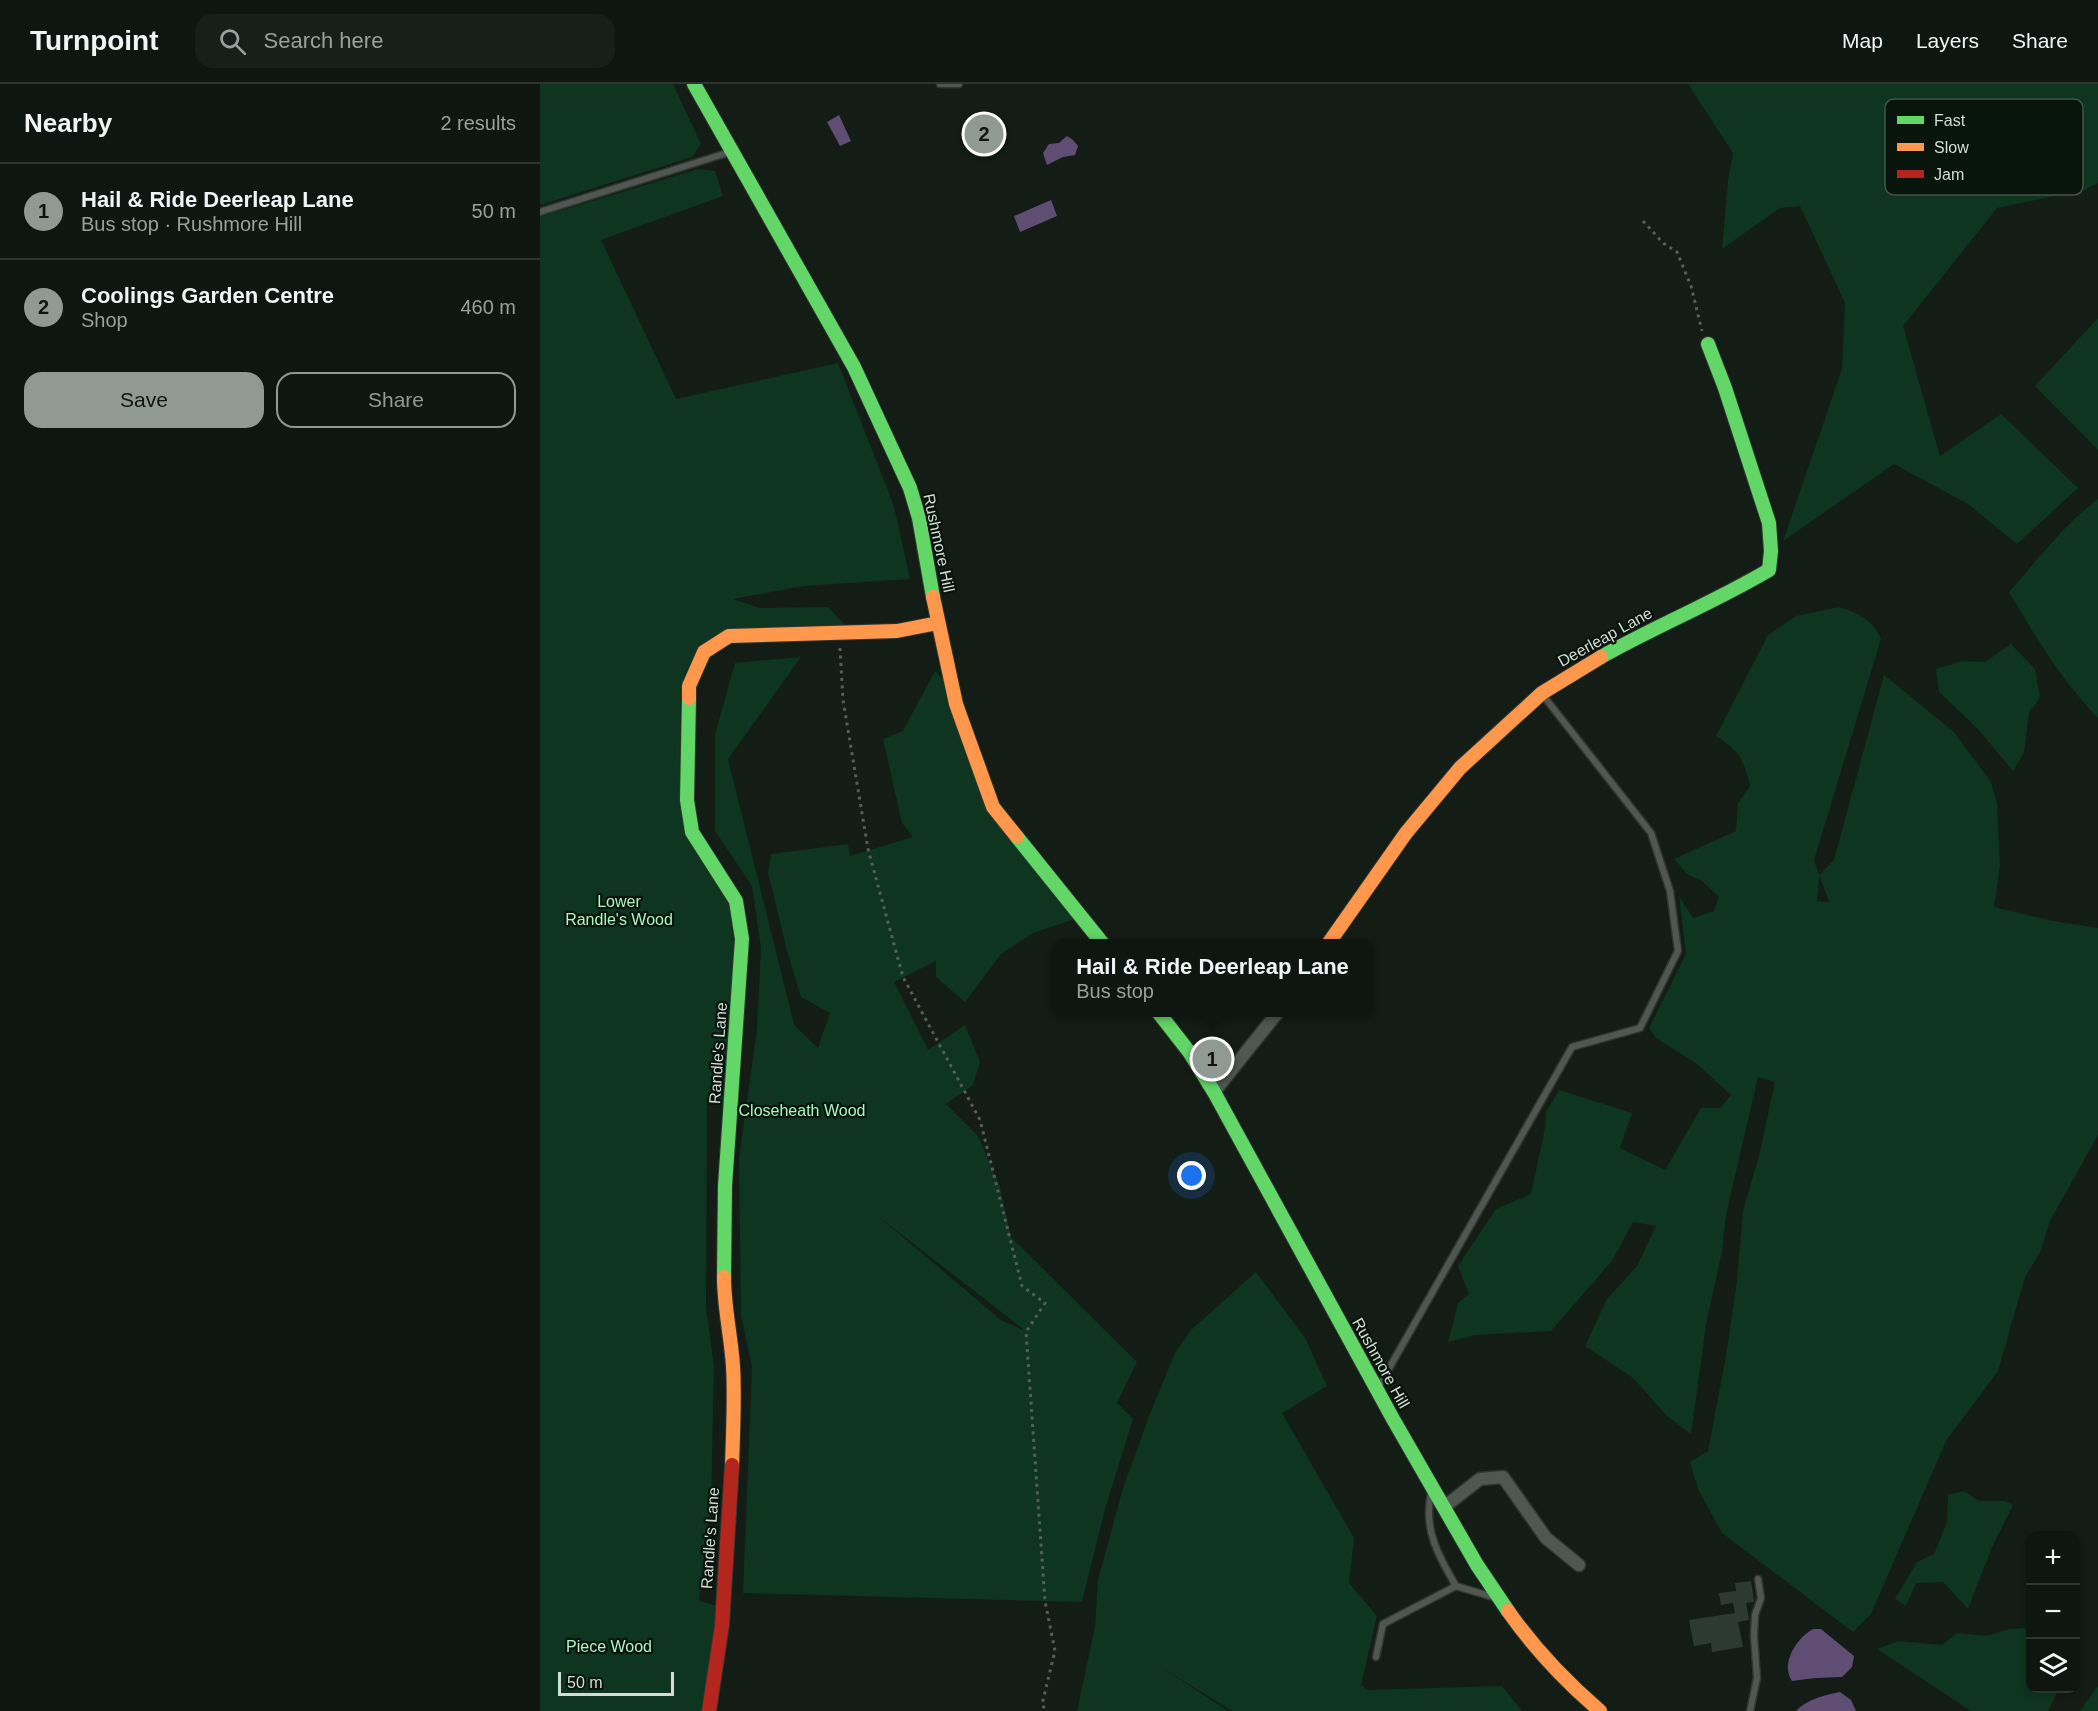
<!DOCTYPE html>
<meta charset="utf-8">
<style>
body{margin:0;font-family:Arial,sans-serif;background:#181e19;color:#f1f3f6}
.controls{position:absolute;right:18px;bottom:18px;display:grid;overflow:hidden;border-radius:12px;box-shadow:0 3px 9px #0003}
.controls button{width:54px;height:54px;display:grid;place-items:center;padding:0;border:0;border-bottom:2px solid #2f3430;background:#0f1510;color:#f1f3f6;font:30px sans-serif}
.scale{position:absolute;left:18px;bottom:15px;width:116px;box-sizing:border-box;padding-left:6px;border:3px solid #d3dcd6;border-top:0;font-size:16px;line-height:21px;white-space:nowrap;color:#d3dcd6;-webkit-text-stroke:4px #08150c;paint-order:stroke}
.you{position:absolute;left:652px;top:1092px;width:21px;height:21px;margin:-15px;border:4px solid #fff;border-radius:50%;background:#1a73e8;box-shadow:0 0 0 9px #1a73e833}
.badge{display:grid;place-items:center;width:39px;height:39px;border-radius:50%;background:#909993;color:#111;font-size:20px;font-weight:700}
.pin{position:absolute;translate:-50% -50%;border:3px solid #fff;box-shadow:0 2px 6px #0006}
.popup{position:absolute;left:512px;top:855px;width:321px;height:78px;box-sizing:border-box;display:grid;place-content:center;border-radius:12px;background:#0f1510;filter:drop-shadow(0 2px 4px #0005);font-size:20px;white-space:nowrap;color:#9b9f9f}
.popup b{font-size:22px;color:#f1f3f6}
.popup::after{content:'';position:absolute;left:50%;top:100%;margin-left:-12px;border:12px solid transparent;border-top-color:#0f1510}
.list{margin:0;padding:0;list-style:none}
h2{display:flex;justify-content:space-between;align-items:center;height:78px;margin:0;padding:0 24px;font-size:26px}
h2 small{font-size:20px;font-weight:400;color:#9b9f9f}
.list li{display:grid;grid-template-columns:39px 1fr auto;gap:18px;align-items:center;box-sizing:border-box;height:96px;padding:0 24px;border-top:2px solid #2f3430}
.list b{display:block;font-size:22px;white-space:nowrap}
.list p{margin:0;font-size:20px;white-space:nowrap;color:#9b9f9f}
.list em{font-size:20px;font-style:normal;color:#9b9f9f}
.actions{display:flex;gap:12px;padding:18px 24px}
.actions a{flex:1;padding:14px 0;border:2px solid #909993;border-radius:18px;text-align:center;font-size:21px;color:#909993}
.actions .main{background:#909993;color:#111}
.icon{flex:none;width:33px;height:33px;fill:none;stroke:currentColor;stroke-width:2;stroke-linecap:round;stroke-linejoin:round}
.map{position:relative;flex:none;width:1558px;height:1627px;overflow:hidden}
header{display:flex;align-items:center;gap:36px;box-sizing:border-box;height:84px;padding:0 30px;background:#0f1510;border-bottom:2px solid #2f3430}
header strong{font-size:28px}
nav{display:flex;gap:33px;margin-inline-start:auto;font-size:21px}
.search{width:420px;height:54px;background:#181e19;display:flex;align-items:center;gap:15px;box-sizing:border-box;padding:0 21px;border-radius:18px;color:#9b9f9f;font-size:22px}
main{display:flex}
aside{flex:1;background:#0f1510}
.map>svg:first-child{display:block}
.green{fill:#0d351f;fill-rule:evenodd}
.water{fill:#604d74}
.building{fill:#2d3a32}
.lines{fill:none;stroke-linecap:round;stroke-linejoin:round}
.lane-casing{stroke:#2f3530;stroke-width:9}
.street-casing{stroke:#2f3530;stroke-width:15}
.fast-casing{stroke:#2f3530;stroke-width:16}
.slow-casing{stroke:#2f3530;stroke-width:16}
.jam-casing{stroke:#2f3530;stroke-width:16}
.path{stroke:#585d59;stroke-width:3;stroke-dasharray:3 4.5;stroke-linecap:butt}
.lane{stroke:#505752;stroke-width:6}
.street{stroke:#505752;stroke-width:12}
.fast{stroke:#63d668;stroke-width:14}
.slow{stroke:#ff974d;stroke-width:14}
.jam{stroke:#b3261e;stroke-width:14}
.labels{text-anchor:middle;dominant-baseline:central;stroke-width:4.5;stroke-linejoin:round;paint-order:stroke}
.street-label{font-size:16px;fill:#d3dcd6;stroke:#08150c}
.park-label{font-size:16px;fill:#abf6c3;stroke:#08150c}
.key{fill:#08150c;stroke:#455149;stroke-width:1.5}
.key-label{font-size:16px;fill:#d3dcd6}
</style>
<header>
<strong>Turnpoint</strong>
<div class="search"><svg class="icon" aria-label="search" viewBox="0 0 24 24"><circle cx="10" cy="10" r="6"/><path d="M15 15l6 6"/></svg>Search here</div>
<nav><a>Map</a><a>Layers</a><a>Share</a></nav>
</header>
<main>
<aside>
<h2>Nearby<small>2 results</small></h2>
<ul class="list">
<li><span class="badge">1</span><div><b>Hail &amp; Ride Deerleap Lane</b><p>Bus stop · Rushmore Hill</p></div><em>50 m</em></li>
<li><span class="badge">2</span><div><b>Coolings Garden Centre</b><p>Shop</p></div><em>460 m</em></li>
</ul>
<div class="actions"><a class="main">Save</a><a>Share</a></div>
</aside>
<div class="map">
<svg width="1558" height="1627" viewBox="0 0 1558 1627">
<rect width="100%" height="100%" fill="#141c16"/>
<!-- green -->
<path class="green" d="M0,0H133L161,60L152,73L0,121Z
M1148,0H1558V99L1544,106L1457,124L1363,242L1400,372L1461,330L1538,404L1477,460L1428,420L1354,380L1243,457L1302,285L1305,219L1260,122L1240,124L1182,165L1188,96L1193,69Z
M158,85L175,87L183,112L61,156L136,315L298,279L354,422L370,495L264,502L193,515L220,524L288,523L305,541L159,562L141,599L139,715L189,821L194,863L183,1021L167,1020L166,1223L174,1282L171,1417L159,1517L189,1525L177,1627H0V133Z
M1558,234V366L1495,302Z
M1558,415V634C1522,597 1495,552 1469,508C1497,476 1524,441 1558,415Z
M1299,523C1318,529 1333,536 1341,555L1274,776L1279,791L1294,776L1344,591L1414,648L1451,698L1457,720L1460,782L1454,823L1513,837L1558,844V1051L1510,1137L1500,1169L1485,1193L1458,1287L1406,1357L1331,1530L1313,1548L1182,1449L1158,1405L1150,1378L1168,1367L1187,1266L1197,1196L1203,1127L1220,1068L1235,998L1218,993L1186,1131L1182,1167L1166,1241L1151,1350L1127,1332L1093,1294L1045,1262L1067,1215L1097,1182L1116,1142L1093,1138L1072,1177L1011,1247L935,1251L908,1258L918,1219L929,1210L918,1182L956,1125L991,1110L1005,1044L1006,1028L1019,1006L1092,1029L1080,1064L1125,1086L1161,1024H1180L1191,1011L1157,980L1116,954L1109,944L1146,870L1139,812L1153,834L1174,827L1179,813L1162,797L1147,790L1134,775L1196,747L1198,719L1210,702C1203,673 1200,668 1176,652L1228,551L1256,532ZM1279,793H1280L1289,818L1277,817Z
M1471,560L1495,585L1500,614L1489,628L1484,669L1473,687L1437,644L1399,608L1396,585L1422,577L1445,578Z
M261,573L188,675L254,941L278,964L290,929L261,913L247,867L228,789L231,770L308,760L310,772L373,753L362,739L343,655L363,647L395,587L405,597L451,729L535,835L493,849L461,870L425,918L396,893V877L354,898L388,966L425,941L440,978L433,1001L406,1020L438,1052L460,1103L471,1153L597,1278L577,1319L593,1335L566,1422L542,1518L203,1509L212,1283L201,1231L199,1074L217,945L221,864L212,802L175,747V650L195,579ZM339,1133L483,1245V1246L461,1236Z
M716,1188L765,1254L787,1302L742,1329L814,1454L809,1499L837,1532L821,1601L827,1606L962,1602L982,1627H692L621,1583L688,1627H537L555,1543L558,1496L583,1404L609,1332L635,1269L651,1246Z
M1424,1407L1439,1417H1465L1473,1421L1452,1463L1428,1525L1403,1498L1376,1499L1366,1522L1355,1515L1377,1478L1394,1470L1407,1438L1408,1411Z
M1485,1544L1490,1558V1604L1519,1605L1508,1627H1431L1337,1565L1358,1557L1402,1561L1417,1549L1447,1552L1469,1545Z
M1558,1602V1627H1540Z"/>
<!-- water -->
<path class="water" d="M299,31L311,57L300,62L287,38Z
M527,52L533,56L538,62L535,71L523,73L507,81L503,69L509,60L519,59Z
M511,116L517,132L480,148L474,132Z
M1273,1545H1281L1314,1572L1312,1583L1302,1593L1275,1594L1252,1597C1240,1579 1257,1554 1273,1545Z
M1300,1608L1311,1616L1316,1627H1256C1267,1615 1285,1611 1300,1608Z"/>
<!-- building -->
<path class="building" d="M1211,1497L1214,1518L1206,1519L1209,1536L1198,1538L1203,1563L1172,1568L1171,1559L1154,1562L1149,1536L1195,1529L1193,1519L1181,1521L1179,1509L1196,1507L1195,1499Z"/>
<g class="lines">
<!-- lane casing -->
<g class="lane-casing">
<path id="lane" d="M400,0H419
M0,128L190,68
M839,1302L1032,963L1100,944L1138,867L1130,807L1111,749L1002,610
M891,1410C883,1445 899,1473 916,1502
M836,1573L843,1540L916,1502L953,1513
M1210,1627L1217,1594L1214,1552L1215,1531L1221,1514L1218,1495"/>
</g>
<!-- street casing -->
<g class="street-casing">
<path id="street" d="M674,1008L738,928
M904,1423L940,1395L963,1393L1006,1454L1039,1481"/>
</g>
<!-- fast casing -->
<g class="fast-casing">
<path id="fast" d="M154,0L314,283L370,404L379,434L393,513
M1061,573C1116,542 1175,518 1229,486L1231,467L1229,439L1185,304L1168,260
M149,614L147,716L152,748L196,817L202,855L185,1102L184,1193
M477,753L563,860
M618,928L650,969L674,1008L853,1335L937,1481L968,1527"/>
</g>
<!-- slow casing -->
<g class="slow-casing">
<path id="slow" d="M393,513L416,620L453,723L477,753
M149,614V602L164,568L189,552L357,547L398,539
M788,860L866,749L920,684L1002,609L1061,573
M184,1193C184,1223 191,1252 193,1282C195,1315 193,1349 192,1381
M968,1527C994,1564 1025,1597 1060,1627"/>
</g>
<!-- jam casing -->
<g class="jam-casing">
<path id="jam" d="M169,1627L182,1541L192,1381"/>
</g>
<!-- path -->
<path class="path" d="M1103,137L1123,159L1137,168L1151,202L1162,247
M300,564L303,616L328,765L363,893L440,1036L482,1202L505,1219L486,1248L505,1517L515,1567L502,1620L506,1627"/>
<!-- lane -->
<use href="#lane" class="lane"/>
<!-- street -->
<use href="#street" class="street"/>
<!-- fast -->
<use href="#fast" class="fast"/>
<!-- slow -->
<use href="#slow" class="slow"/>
<!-- jam -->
<use href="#jam" class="jam"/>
</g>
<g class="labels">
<!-- street labels -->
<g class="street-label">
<text transform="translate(399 459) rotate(78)">Rushmore Hill</text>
<text transform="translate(1065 553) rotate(-29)">Deerleap Lane</text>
<text transform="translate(178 969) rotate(-86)">Randle's Lane</text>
<text transform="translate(841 1279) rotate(61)">Rushmore Hill</text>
<text transform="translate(170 1454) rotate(-86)">Randle's Lane</text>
</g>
<!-- park labels -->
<g class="park-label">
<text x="79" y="817">Lower<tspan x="79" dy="18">Randle's Wood</tspan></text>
<text x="262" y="1026">Closeheath Wood</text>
<text x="69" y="1562">Piece Wood</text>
</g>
</g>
<!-- legend -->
<rect x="1345" y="15" width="198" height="96" rx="9" class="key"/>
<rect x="1357" y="32" width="27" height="8" fill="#63d668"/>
<rect x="1357" y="59" width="27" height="8" fill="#ff974d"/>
<rect x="1357" y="86" width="27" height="8" fill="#b3261e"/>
<g class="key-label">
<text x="1394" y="42">Fast</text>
<text x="1394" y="69">Slow</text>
<text x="1394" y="96">Jam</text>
</g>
</svg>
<div class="controls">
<button>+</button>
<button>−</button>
<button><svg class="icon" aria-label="layers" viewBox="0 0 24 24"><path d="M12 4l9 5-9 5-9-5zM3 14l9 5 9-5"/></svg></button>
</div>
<div class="scale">50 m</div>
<div class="you"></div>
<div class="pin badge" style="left:672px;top:975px">1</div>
<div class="popup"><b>Hail &amp; Ride Deerleap Lane</b>Bus stop</div>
<div class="pin badge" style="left:444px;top:50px">2</div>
</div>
</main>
